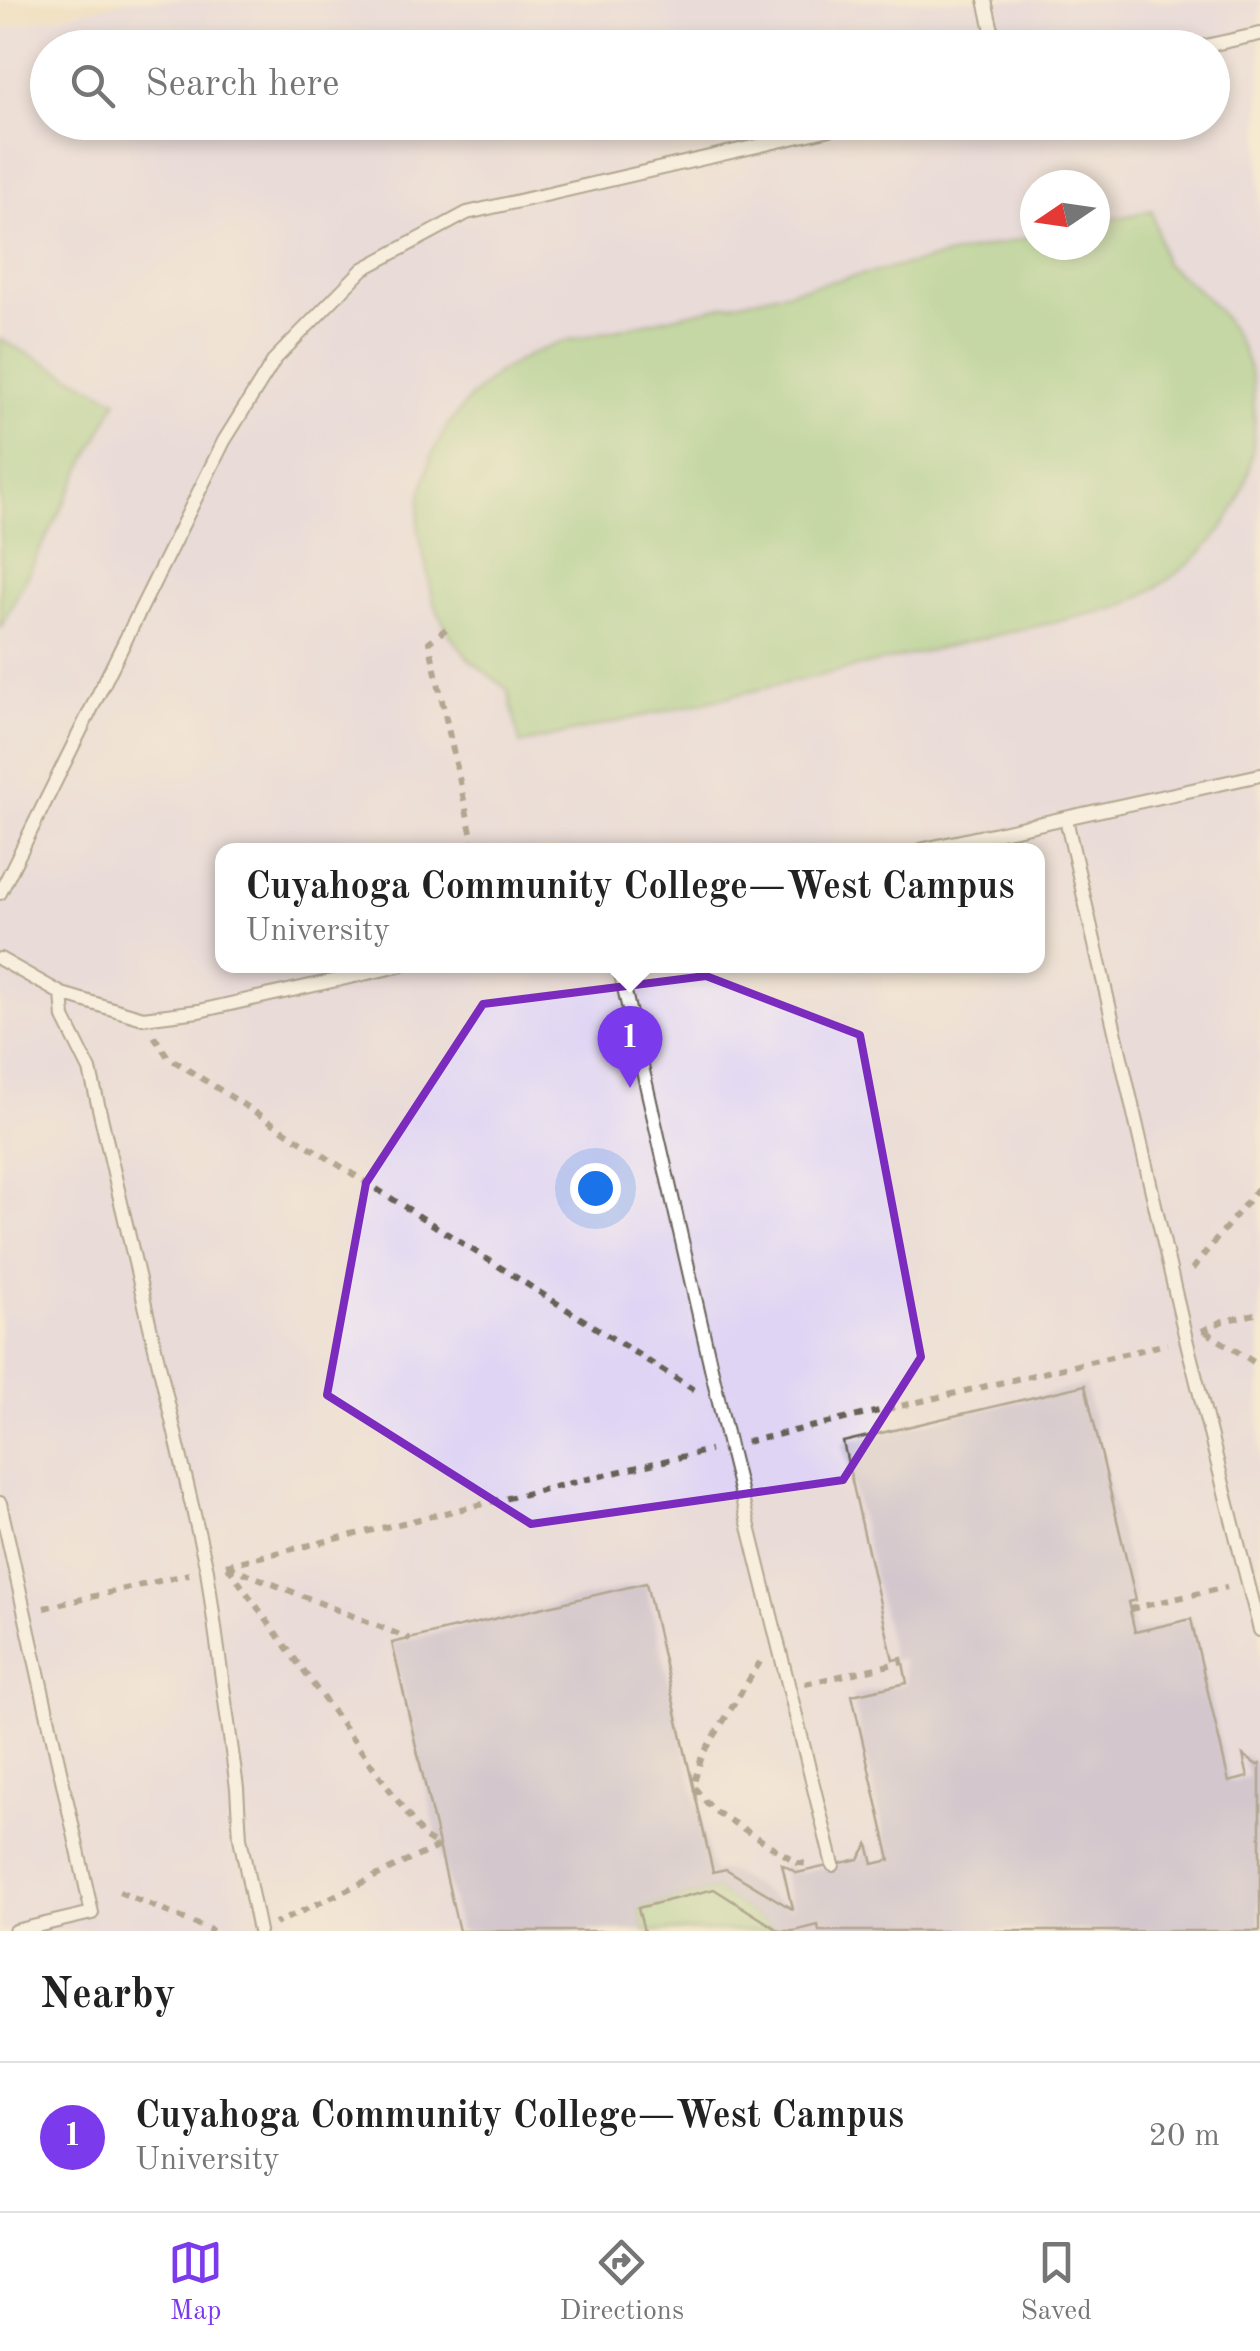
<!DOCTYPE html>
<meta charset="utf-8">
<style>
body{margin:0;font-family:"Old Standard TT",serif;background:#f2f2f2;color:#222}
.compass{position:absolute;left:1020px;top:170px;width:90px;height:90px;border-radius:50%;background:#fff;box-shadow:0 5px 15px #0003;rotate:257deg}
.you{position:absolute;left:595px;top:1188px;width:35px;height:35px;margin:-25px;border:8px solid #fff;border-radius:50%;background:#1a73e8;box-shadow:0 0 0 15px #1a73e833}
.badge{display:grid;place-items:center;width:65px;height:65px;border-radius:50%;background:#7c3aed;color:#fff;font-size:32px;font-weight:700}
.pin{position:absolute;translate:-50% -82px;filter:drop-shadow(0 2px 5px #0008)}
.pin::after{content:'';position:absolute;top:52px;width:35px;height:30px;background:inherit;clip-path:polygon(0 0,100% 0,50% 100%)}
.popup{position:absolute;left:215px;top:843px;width:830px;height:130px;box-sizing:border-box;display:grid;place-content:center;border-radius:20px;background:#fff;filter:drop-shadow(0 2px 8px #0005);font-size:32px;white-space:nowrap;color:#767676}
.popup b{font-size:38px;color:#222}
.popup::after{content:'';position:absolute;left:50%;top:100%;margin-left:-20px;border:20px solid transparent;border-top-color:#fff}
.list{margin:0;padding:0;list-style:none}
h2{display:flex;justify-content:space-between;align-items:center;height:130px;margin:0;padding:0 40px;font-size:42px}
h2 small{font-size:32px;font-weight:400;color:#767676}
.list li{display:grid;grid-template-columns:65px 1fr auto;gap:30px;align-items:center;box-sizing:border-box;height:150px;padding:0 40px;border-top:2px solid #e0e0e0}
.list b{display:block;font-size:38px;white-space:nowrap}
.list p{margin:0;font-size:32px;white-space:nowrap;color:#767676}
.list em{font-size:32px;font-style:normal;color:#767676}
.icon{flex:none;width:55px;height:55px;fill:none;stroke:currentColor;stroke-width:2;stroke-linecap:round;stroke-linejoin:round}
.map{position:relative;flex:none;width:1260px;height:1931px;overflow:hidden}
.search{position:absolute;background:#fff;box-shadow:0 5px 15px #0003;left:30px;right:30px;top:30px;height:110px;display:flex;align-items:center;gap:25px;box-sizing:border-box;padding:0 35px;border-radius:55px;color:#767676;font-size:38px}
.sheet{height:280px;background:#fff}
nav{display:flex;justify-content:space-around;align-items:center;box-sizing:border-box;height:140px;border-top:2px solid #e0e0e0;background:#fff;font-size:28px;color:#767676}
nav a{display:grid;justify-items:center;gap:5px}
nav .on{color:#7c3aed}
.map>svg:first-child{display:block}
.built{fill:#dfd4f4;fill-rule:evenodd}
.green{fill:#91cd82;stroke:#56744f;stroke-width:2.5}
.building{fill:#afa7db}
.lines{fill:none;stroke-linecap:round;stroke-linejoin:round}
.lane-casing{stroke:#666156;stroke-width:16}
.path{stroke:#666156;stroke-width:6;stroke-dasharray:8 8;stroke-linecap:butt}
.lane{stroke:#fff;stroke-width:12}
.marked{fill:none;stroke:#7b2cbf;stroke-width:8;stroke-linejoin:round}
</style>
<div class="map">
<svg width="1260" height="1931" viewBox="0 0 1260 1931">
<rect width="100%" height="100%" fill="#fcf5e5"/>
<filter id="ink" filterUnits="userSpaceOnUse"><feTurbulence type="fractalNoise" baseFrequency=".01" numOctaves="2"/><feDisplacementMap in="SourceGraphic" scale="20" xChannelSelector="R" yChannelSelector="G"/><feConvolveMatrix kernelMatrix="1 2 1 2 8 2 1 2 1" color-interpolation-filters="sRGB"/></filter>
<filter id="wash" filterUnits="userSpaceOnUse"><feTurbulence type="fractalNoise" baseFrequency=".0048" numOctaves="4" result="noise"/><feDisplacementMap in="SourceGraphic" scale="40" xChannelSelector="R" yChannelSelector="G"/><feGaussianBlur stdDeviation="2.25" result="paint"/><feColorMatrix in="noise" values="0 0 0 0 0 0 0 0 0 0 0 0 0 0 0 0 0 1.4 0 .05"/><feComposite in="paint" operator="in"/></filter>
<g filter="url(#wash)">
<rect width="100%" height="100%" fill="#f0e0c1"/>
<!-- built -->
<path class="built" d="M131,0H1260V1931H0V29ZM48,48H1212V122H48ZM1035,185H1095V245H1035ZM222,850H1038V966H222Z"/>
<!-- green -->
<path class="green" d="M1152,210L1164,263C1182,277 1201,290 1216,308C1231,326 1246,352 1251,375C1254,385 1253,396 1254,406C1260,507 1207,565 1121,607L520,744L508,690L470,660L449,634L434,603L418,529L420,498L431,457L448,425L470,398L496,374L529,355L561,342L1035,236V245H1095V223Z
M0,339L117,400L0,629Z
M714,1889L780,1931H644L638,1908Z"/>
<g id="blocks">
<!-- building -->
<path class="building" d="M1085,1385L1136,1600L1128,1602L1135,1632L1191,1619L1229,1782L1248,1777L1243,1755L1257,1765L1260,1764V1931H819L818,1925L794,1931H780L714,1889L638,1908L644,1931H459L392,1643L646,1583L713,1872L726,1869L792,1909L782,1864L797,1873L859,1859L868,1844L873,1864L890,1860L852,1695L907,1683L902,1658L893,1660L843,1442Z"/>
</g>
</g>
<g filter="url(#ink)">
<use href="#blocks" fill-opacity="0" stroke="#666156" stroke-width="2.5"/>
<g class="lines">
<!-- lane casing -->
<g class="lane-casing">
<path id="lane" d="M985,0L996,48
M1196,48L1260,34
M1066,819L1186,1339L1260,1630
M920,850L1260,775
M0,893L224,441L275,359L363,269L467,213L861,122
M0,959L62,994L143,1018L199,1011L399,966
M619,966L729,1446L833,1865
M62,994L64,1018L90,1070L207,1570L237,1788L240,1838L259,1931
M0,1503L92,1913L15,1931"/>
</g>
<!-- path -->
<path class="path" d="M446,629L429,642L475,850
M154,1036L168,1057L694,1390
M1192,1269L1260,1186
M1202,1331L1223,1321L1260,1313
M1206,1332L1260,1366
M746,1442L1167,1344
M226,1565L710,1450
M228,1566L410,1639
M228,1567L424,1837L439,1846L275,1924
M44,1608L189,1574
M1130,1609L1227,1587
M760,1662L702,1756L693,1786L713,1810L798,1863L812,1864
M805,1684L903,1662
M119,1892L213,1931"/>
<!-- lane -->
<use href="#lane" class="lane"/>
</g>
</g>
<!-- marked area -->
<path d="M0 0H1260V1931H0ZM706,976L860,1035L921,1357L843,1480L531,1524L327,1395L366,1183L483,1004Z" fill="#f0e0c1" fill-opacity=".55" fill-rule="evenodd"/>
<path class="marked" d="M706,976L860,1035L921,1357L843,1480L531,1524L327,1395L366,1183L483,1004Z"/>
</svg>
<svg class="compass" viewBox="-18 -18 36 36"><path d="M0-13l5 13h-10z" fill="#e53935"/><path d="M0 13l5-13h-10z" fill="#767676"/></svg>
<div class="you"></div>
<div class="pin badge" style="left:630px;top:1088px">1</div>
<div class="popup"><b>Cuyahoga Community College—West Campus</b>University</div>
<div class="search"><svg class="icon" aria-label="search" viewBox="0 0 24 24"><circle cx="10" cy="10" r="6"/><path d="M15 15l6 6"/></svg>Search here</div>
</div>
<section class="sheet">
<h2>Nearby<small></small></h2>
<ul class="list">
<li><span class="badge">1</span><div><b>Cuyahoga Community College—West Campus</b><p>University</p></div><em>20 m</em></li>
</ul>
</section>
<nav>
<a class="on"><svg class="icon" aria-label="map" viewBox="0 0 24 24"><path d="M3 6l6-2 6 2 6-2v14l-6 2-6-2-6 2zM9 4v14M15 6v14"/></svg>Map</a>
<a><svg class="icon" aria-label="directions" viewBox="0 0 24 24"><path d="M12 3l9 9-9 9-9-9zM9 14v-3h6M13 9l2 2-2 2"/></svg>Directions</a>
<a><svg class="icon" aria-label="saved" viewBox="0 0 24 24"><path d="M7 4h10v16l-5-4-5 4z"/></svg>Saved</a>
</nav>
